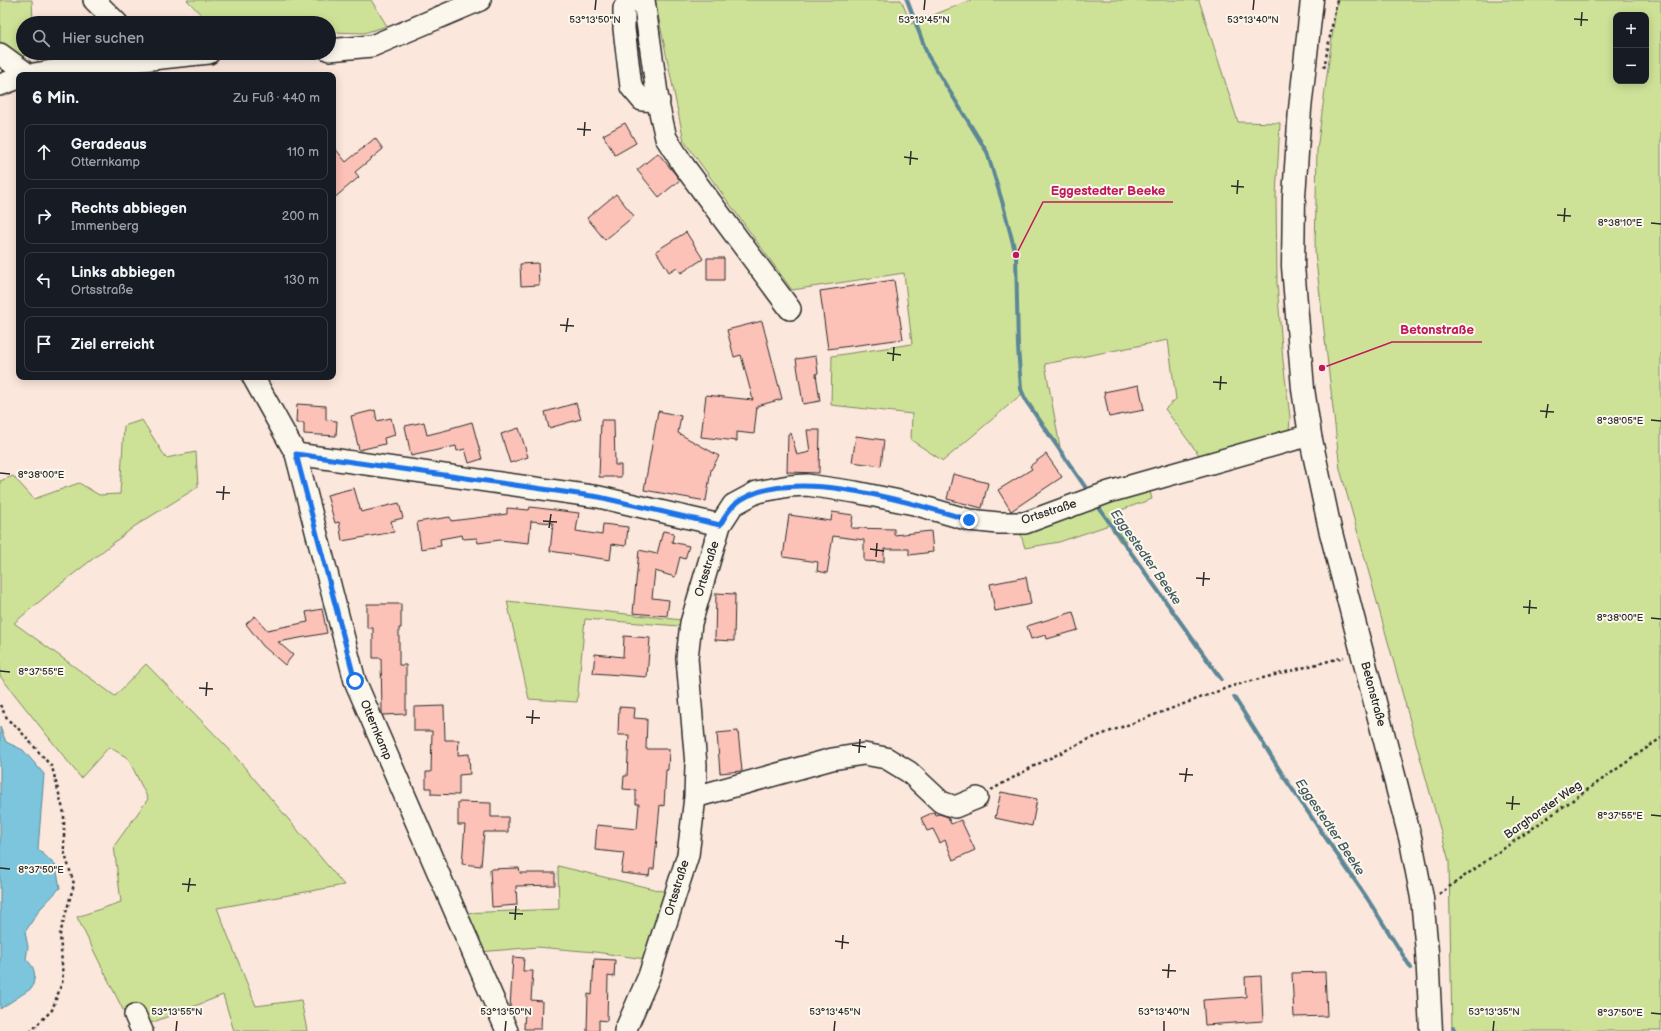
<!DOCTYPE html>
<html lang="de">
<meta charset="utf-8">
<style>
body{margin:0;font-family:"Balsamiq Sans",sans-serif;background:#242831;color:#f1f3f6}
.controls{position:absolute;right:12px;top:12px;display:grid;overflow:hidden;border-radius:8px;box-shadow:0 2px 10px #0003}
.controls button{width:36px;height:36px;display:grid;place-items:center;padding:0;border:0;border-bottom:1px solid #363941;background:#171b24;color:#f1f3f6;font:20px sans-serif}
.stop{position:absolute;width:12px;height:12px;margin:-9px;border:3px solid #1a73e8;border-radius:50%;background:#fff}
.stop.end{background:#1a73e8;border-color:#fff;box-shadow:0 1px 4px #0008}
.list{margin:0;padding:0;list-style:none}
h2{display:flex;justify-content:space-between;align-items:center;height:52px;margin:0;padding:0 16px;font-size:17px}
h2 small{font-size:13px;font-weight:400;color:#9ea1a6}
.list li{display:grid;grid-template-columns:26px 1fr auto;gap:12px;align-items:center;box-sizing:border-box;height:56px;margin:0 8px 8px;padding:0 8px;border:1px solid #363941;border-radius:8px}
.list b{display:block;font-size:15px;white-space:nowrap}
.list p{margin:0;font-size:13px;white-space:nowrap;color:#9ea1a6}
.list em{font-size:13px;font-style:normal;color:#9ea1a6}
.icon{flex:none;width:22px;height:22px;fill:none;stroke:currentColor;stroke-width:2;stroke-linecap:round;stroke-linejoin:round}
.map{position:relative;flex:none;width:1661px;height:1031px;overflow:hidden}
.search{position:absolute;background:#171b24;box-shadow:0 2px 10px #0003;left:16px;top:16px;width:320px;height:44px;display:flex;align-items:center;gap:10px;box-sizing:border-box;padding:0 14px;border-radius:22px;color:#9ea1a6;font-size:15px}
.panel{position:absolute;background:#171b24;box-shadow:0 2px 10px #0003;left:16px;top:72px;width:320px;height:308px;border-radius:8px}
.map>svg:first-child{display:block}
.green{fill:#cee297;stroke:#7c8661;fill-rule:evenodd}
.water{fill:#7cc5dd;stroke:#5c8796}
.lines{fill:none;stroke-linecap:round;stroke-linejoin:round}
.stream{stroke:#5c8796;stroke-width:4}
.building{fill:#fdc2b7;stroke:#2b2b2b}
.minor-casing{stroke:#2b2b2b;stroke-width:24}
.major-casing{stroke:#2b2b2b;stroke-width:25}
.path{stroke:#2b2b2b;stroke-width:2.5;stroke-dasharray:3 3;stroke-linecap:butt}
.minor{stroke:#fbf7ec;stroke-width:21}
.major{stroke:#fbf7ec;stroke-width:22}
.route{stroke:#1a73e8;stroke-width:5}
.ticks{fill:none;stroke:#2b2b2b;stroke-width:1.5}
.labels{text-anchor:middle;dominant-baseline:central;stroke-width:4;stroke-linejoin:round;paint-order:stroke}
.street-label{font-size:12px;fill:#2b2b2b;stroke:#fbf7ec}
.water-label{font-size:13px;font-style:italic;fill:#435960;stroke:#fbf7ec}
.ticks-label{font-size:10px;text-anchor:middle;fill:#2b2b2b;stroke:#fbf7ec;stroke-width:4;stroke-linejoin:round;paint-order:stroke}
.leader{fill:none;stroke:#c2185b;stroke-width:1.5}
.callout-dot{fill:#c2185b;stroke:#fbf7ec;stroke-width:1.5}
.callout-label{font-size:13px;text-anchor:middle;font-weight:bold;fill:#c2185b;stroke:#fbf7ec;stroke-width:4;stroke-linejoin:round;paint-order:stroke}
</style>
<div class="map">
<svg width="1661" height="1031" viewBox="0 0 1661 1031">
<rect width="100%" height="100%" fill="#fce7dc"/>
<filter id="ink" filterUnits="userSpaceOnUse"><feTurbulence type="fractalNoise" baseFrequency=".025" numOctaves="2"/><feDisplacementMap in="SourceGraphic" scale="8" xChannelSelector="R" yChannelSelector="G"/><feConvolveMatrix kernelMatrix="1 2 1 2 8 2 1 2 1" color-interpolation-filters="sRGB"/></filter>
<g filter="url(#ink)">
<!-- green -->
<path class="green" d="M0,0H32L33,23H23V53H33L0,63Z
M187,0H371L387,26L364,33L329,32V23H209Z
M655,0H901L911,24L971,0H1199L1238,122L1280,123L1276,196L1277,283L1283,361L1290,417L1289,432L1202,459L1165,409L1176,399L1168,340L1045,364L1060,447L1023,393L943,461L911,440L912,414L831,405L832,356L912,344L904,273L792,290L684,141Z
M1337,0H1661V1031H1452L1449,861L1340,469L1315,252L1317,150ZM1616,15H1646V81H1616Z
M142,420L166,458L196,452L198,487L135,526L58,586L14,623L115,696L146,664L229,749L344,885L217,908L256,1006L301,1000L307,1031H234L223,995L133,1030L77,917L121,902L114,846L148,799L128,758L109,747L81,778L0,676V481L13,476L34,499L79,483L99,495L120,494L124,426Z
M1149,488L1152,499L1121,510L1118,515L1129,539L1120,542L1109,525L1059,542L1025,548L1020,532Z
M507,601L682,620L680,626L585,619L577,702L529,699Z
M558,866L666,892L645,959L595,952L537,947L479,952L463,913L559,909Z"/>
<!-- water -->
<path class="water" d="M0,727L6,742L23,750L44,774L38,849L56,866L60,888L40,909L25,932L28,947L26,959C36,969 36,974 32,988L0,1009Z"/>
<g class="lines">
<!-- stream -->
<path class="stream" d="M907,0L928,56L987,152L1002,201L1016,255L1018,347L1021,389L1026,401L1088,491
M1097,505L1221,679
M1234,697L1286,780L1367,898L1411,968
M1453,1027L1455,1031"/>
</g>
<!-- building -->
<path class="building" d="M625,123L636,143L615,155L603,135Z
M375,138L383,149L355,172L359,177L333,199V146L346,162Z
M658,153L680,180L659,197L637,170Z
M616,194L634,216L605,240L587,218Z
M686,232L703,259L681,273L677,267L669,272L656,251Z
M707,258H724V280H707Z
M538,263L539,285L521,286L520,264Z
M894,280L903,339L828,349L820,291Z
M762,321L782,399L757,406L754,434L737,432V441L701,437L706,395L753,400L741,355L734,357L727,330Z
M816,356L818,373L816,374L820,401L803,404L796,359Z
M1139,385L1144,410L1109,417L1104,392Z
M576,403L581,419L549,428L545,412Z
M297,404L326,406V420L337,421L336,436L304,434V423H296Z
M375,410L377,421L391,418L395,435L384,438L385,444L359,450L351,416Z
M658,411L681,416L678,433L719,456L711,470L706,501L644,490Z
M601,420H614L615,465H621V477H599Z
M424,422L427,435L451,429V428L472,422L482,459L469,463L465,449L457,451L456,446L411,456L405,426Z
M519,428L528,457L510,463L501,434Z
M807,430H820L819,473L787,472L788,434L791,433L797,455L810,452Z
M856,436L884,440L881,466L852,462Z
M1046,454L1062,477L1011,511L998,490L1032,469L1030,466Z
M953,474L988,483L982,508L947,499Z
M354,488L361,512L399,503L403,518L391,521L394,532L342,541L339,522L335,523L327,495Z
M530,507L579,513L576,531L602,535L603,524L628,527L626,546L612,544L610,560L550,551L553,523L531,521L529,543L500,540L478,543L477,538L463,539L462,535L440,539L441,546L421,549L417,522L450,517L451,521L507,514V508L529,510Z
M832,512L853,515L851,528L894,529V535L931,531L933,552L909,555V549H884V562L864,561V540L833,536L827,573L817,571L818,562L783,557L789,515L831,521Z
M663,531L674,533L672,542L689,546L685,559L680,557L675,577L655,571L652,598L669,600L667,616L633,613L639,550L657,554Z
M1026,577L1031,604L995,611L990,584Z
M716,593L735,594L734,641L715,640Z
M367,604H401V628H399V665H406V714L383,715L382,713L381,658H373V628H367Z
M322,609L327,633L278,642L293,655L285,665L263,646L246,624L255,616L267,630L308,622L306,612Z
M1073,612L1078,630L1047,639L1046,635L1031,639L1027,626Z
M624,636L650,638L647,677L593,673L595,654L623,657Z
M444,706L445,740H459L458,755L469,754L470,774L459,775V795L431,794V788H426V772H431L432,731H414V707Z
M619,707L635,708L634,718L647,719L646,749H669L668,770H666L664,806L660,805L654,869H650L649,876L621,873L624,853L595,850L597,825L637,829L639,804H636V790L623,789L624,776H627L629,735H618Z
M738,731L742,771L720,773L717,733Z
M1001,792L1037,799L1032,826L995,818Z
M458,802L491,803V817H508V832H484L481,866L462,864L465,825H458Z
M934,812L935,815L939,814L948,817L951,824L961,820L975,850L953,860L945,840L940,843L933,829L927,831L921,818Z
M519,868L520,873H555V885L516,886L517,905L492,907L490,869Z
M513,957L524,958L523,971H533L531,1000L542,1001L541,1029H524L525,1007L512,1013L510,1008Z
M594,959L615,960L614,977L608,976L607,1021L599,1020V1031H587L588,994L592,995Z
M1325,972L1327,1016L1294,1017L1292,973Z
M1261,976L1263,1021L1205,1025L1203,1000L1246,997L1245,977Z"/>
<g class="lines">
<!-- minor casing -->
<g class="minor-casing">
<path id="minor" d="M94,0L117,23
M629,0L624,8V29L631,87L642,100L659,101
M644,0L659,108L666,138L684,166L790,309
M329,50L372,46L480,0
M0,54L29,75
M28,75L75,67L209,53
M0,85L19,78
M253,377L296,454L355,681L507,1031
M296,454L599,497L720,525
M695,797L832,759L864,754L886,758L909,772L941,802L955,807L977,798
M135,1015L142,1031
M625,1031L649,976L688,855L695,797L696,765L687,658L691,623L720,525L733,505L757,492L789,486L807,485L855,492L914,504L969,520L998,523H1025L1109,492L1310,435"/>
</g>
<!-- major casing -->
<g class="major-casing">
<path id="major" d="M1312,0L1300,109L1294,196L1293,266L1303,389L1310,435L1330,529L1411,841L1422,898L1427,952L1431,1031"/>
</g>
<!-- path -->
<path class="path" d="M1324,68L1337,0
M0,705L8,720L16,726L52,767L64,813V851L74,884L60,934L63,980L52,1010L31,1031
M991,790L1036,765L1087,740L1232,686L1344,657
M1439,894L1661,738"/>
<!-- minor -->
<use href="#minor" class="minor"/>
<!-- major -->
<use href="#major" class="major"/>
</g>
</g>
<g class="lines" filter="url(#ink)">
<!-- route -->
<path class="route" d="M355,681L296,454L599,497L720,525C724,519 728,510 734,505C784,462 912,503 969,520"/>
</g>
<!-- ticks -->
<path class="ticks" d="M595,10L596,0M924,10L925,0M1253,10L1254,0M1574,19L1588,20M1581,26L1582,12M577,129L591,130M584,136L585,122M904,157L918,159M910,165L911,151M1231,186L1244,187M1237,194L1238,180M1557,215L1571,216M1564,222L1565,208M1651,223L1661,224M560,325L574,326M566,332L568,318M887,353L901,355M893,361L894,347M1213,382L1227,383M1220,390L1221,376M1540,411L1554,412M1546,418L1548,404M1651,420L1661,421M0,473L10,474M216,492L230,493M223,500L224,486M543,521L557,522M549,528L551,514M870,549L884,551M876,557L877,543M1196,578L1210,579M1203,586L1204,572M1523,607L1537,608M1529,614L1530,600M1651,618L1661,619M0,671L10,672M199,688L213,689M206,696L207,682M526,717L540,718M532,724L533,710M852,745L866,747M859,753L860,739M1179,774L1193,775M1185,782L1187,768M1506,803L1520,804M1512,810L1513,796M1651,815L1661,816M0,868L10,869M182,884L196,885M188,892L190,878M509,913L523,914M515,920L516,906M835,941L849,943M842,949L843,935M1162,970L1176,971M1168,978L1169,964M1651,1013L1661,1014M176,1031L177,1021M505,1031L506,1021M834,1031L835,1021M1164,1031V1021M1493,1031L1494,1021"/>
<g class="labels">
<!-- street labels -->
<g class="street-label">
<text transform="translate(1049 512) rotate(-18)">Ortsstraße</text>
<text transform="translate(707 569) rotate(-73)">Ortsstraße</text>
<text transform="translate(1373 694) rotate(75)">Betonstraße</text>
<text transform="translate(376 730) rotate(67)">Otternkamp</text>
<text transform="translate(1543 810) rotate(-35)">Barghorster Weg</text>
<text transform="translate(677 888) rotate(-73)">Ortsstraße</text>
</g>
<!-- water labels -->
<g class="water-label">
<text transform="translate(1146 557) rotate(55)">Eggestedter Beeke</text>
<text transform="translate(1330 827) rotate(56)">Eggestedter Beeke</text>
</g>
</g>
<g class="ticks-label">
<text x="595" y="23">53°13'50"N</text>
<text x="924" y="23">53°13'45"N</text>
<text x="1253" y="23">53°13'40"N</text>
<text x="1620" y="226">8°38'10"E</text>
<text x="1620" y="424">8°38'05"E</text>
<text x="41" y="478">8°38'00"E</text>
<text x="1620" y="621">8°38'00"E</text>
<text x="41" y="675">8°37'55"E</text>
<text x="1620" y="819">8°37'55"E</text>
<text x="41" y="873">8°37'50"E</text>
<text x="177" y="1015">53°13'55"N</text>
<text x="506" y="1015">53°13'50"N</text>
<text x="835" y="1015">53°13'45"N</text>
<text x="1164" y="1015">53°13'40"N</text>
<text x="1494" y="1015">53°13'35"N</text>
<text x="1620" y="1016">8°37'50"E</text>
</g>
<!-- callouts -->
<path class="leader" d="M1016 255L1043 202H1173M1322 368L1392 342H1482"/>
<g class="callout-dot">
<circle cx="1016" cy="255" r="4"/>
<circle cx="1322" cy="368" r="4"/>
</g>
<g class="callout-label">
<text x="1108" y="195">Eggestedter Beeke</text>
<text x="1437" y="334">Betonstraße</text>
</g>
</svg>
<div class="controls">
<button>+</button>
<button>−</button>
</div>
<div class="stop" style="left:355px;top:681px"></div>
<div class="stop end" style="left:969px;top:520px"></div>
<div class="search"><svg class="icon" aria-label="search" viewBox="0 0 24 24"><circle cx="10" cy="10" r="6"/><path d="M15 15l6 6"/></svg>Hier suchen</div>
<section class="panel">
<h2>6 Min.<small>Zu Fuß · 440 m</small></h2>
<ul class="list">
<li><svg class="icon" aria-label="ahead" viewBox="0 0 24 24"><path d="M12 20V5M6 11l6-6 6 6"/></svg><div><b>Geradeaus</b><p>Otternkamp</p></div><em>110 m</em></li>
<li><svg class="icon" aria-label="right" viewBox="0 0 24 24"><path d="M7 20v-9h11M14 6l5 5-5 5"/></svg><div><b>Rechts abbiegen</b><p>Immenberg</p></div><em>200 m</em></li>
<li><svg class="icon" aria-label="left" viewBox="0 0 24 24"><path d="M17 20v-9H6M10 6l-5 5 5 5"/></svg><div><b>Links abbiegen</b><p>Ortsstraße</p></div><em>130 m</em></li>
<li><svg class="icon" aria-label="arrive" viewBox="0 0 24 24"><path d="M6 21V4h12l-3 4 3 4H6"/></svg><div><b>Ziel erreicht</b></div></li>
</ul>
</section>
</div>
